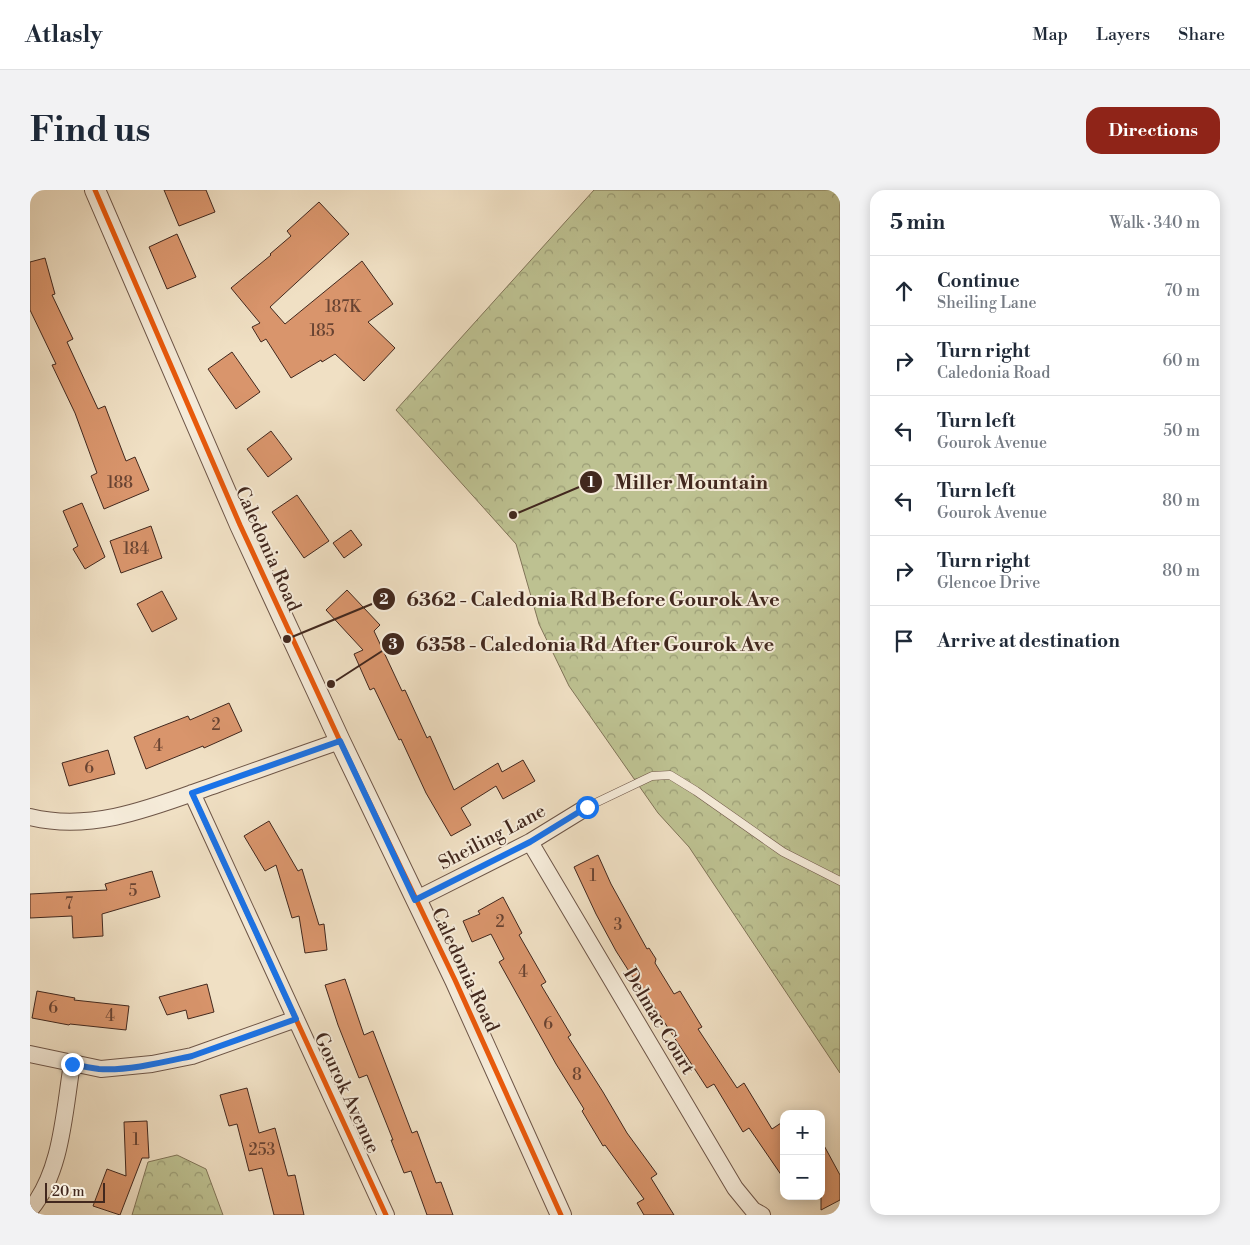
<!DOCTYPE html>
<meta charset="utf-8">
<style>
body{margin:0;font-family:"Libre Bodoni",serif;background:#f2f2f3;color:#1f2937}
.controls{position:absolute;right:15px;bottom:15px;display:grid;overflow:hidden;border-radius:10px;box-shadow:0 2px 12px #0003}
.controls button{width:45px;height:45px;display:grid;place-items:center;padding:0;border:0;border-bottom:1px solid #e0e1e3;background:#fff;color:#1f2937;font:25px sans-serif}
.scale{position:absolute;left:15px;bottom:12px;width:60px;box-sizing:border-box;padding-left:5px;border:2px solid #42281e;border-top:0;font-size:14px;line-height:18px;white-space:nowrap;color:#42281e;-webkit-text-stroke:4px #f5ebd9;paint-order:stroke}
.stop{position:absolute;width:15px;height:15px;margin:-11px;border:4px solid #1a73e8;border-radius:50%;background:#fff}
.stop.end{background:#1a73e8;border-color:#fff;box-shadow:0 1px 5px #0008}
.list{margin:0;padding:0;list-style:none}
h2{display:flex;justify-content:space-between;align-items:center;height:65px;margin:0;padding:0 20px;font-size:21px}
h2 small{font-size:16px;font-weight:400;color:#747a83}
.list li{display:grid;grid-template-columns:32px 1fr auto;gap:15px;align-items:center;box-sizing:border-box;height:70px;padding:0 20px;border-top:1px solid #e0e1e3}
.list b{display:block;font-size:19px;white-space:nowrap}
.list p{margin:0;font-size:16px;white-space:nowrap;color:#747a83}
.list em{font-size:16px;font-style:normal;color:#747a83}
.icon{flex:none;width:28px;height:28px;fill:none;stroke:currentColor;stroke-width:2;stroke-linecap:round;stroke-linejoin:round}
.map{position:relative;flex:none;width:810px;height:1025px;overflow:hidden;border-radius:15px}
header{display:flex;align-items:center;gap:30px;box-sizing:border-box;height:70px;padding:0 25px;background:#fff;border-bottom:1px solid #e0e1e3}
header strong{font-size:24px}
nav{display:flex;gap:28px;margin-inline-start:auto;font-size:18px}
.intro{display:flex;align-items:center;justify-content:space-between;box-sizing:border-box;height:120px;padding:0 30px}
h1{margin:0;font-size:35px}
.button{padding:12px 22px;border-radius:15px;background:#8f2418;color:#fff;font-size:18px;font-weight:700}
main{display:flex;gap:30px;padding:0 30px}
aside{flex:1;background:#fff;border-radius:15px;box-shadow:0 2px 12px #0003}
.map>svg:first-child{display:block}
.forest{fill:url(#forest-crowns);stroke:#807458}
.building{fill:#d9956c;stroke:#42281e}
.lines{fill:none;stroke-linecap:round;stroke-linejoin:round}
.service-casing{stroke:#6e5648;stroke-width:9}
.minor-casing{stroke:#6e5648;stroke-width:18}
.tertiary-casing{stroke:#6e5648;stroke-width:22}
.service{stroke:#f5ebd9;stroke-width:8}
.minor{stroke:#f5ebd9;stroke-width:16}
.tertiary{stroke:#f5ebd9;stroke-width:20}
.cycleway-casing{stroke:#f5ebd9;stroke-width:8}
.cycleway{stroke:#e8590c;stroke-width:5}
.route{stroke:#1a73e8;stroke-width:6}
.labels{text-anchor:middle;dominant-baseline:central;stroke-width:4;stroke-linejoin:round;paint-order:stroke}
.number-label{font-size:16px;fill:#684332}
.street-label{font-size:19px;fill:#42281e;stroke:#f5ebd9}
.leader{fill:none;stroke:#42281e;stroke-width:2}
.callout-dot{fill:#42281e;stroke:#f5ebd9;stroke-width:2}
.mark-label{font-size:15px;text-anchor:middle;font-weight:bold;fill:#fff}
.callout-label{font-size:20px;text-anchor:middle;font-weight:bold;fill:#42281e;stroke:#f5ebd9;stroke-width:4;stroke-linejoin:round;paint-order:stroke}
</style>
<header>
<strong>Atlasly</strong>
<nav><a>Map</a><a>Layers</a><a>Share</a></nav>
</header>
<div class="intro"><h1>Find us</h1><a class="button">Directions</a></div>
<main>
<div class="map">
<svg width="810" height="1025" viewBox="0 0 810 1025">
<defs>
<pattern id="forest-crowns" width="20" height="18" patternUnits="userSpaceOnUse" patternTransform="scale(1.25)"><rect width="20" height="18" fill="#bdc191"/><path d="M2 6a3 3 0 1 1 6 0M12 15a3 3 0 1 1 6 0" fill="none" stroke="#9b9d76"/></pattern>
</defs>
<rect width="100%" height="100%" fill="#f0e0c4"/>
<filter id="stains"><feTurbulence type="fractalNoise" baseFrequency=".004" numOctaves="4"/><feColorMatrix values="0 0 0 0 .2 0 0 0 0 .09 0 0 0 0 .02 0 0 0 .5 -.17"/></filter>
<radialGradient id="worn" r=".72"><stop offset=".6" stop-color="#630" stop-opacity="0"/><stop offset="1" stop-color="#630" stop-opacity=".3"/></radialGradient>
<!-- forest -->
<path class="forest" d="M564,0H810V883L659,657L628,623L539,496L509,434L486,354L366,220Z
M147,965L176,979L193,1025H102L118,972Z"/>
<!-- building -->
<path class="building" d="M134,0H176L185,22L149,36Z
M289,12L319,44L240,117L255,134L332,71L363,114L338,132L365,158L334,191L305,164L292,172L291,170L261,188L236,149L231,152L222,137L230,133L201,98L241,65L240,64L261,46L257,41Z
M147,44L166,87L137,99L119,57Z
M15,68L25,104L22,105L43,149L37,152L68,219L75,216L96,271L105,267L119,300L74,319L61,286L67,283L45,223L22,175L26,174L0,120V72Z
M202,162L230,202L206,219L178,179Z
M241,241L262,269L238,287L217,259Z
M267,305L299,351L274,368L242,322Z
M52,313L75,367L55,379L43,359L48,356L33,321Z
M121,336L132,368L91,383L80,351Z
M321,340L332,355L314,368L303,353Z
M317,400L350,435L344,441L372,501L375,500L397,548L400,546L424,600L468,573L472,582L493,570L505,591L473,609L466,596L431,618L441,635L421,646L396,603L371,549L369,550L344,498L340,500L324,464L333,460L296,420Z
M132,401L147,429L122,442L107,414Z
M199,513L212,541L174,558L173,556L116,579L104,547L158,526L160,530Z
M78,560L85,584L39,596L32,573Z
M239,631L268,681L272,679L289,735L294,734L297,760L275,763L269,726L262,728L246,675L235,681L214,646Z
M568,665L581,694L617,759L619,758L626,769L625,773L644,804L650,801L672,837L668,839L707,898L714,893L742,939L754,931V989L719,938L713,942L684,894L677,898L618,807L616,808L586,761L566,724L544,677Z
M122,681L130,707L72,724L73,746L43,748L42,726L0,728V704L77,700L75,694Z
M473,707L492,743L489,745L516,792L511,795L541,845L538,847L573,902L597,943L627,984L621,988L644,1025H614L607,1013L614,1009L575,955L573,956L552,921L554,919L526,874L469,772L474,769L461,744L442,752L433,731L450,724L448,721Z
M315,789L334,845L343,841L382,943L387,941L406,993L411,992L423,1025H397L381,981L374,983L361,950H363L337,885L329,888L308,835L295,795Z
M177,794L184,822L158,829L156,820L137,825L129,807Z
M7,801L45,808L44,810L99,816L96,840L40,834L39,835L2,828Z
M217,898L229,943L245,938L258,986L265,985L274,1025H244L232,978L219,981L207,934L199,936L190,905Z
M117,931L119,968H112L90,1025L63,1016L77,979L96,986L94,932Z
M791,950L810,985V1010L791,1020Z"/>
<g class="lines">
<!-- service casing -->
<g class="service-casing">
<path id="service" d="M557,617L622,586L640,585L666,601L753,662L810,691"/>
</g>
<!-- minor casing -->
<g class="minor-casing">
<path id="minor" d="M162,603L356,1025
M0,627C65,643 128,615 188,594C228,580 269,565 310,551
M500,652L705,998L723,1020L732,1025
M385,710L500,652L557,617
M0,864L71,879L122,874L162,866L266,829
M0,1020C32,982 34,922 42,874"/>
</g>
<!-- tertiary casing -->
<g class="tertiary-casing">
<path id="tertiary" d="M65,0L210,335L310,551L425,790L531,1025"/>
</g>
<!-- service -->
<use href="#service" class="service"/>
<!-- minor -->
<use href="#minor" class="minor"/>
<!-- tertiary -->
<use href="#tertiary" class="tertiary"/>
<!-- cycleway casing -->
<g class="cycleway-casing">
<path id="cycleway" d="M65,0L210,335L310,551L425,790L531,1025
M162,603L356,1025"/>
</g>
<!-- cycleway -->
<use href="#cycleway" class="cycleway"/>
</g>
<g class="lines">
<!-- route -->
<path class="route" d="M42,874C51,876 60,878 69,879C98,881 134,872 162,866L266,829L162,603L310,551L385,710L500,652L557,617"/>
</g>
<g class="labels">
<!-- number labels -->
<g class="number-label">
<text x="313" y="117">187K</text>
<text x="292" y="141">185</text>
<text x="90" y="293">188</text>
<text x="106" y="359">184</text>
<text x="186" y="535">2</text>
<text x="128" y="556">4</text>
<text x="59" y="578">6</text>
<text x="563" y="686">1</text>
<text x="103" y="701">5</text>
<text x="39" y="714">7</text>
<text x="470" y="732">2</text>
<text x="588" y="735">3</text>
<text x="493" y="782">4</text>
<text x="23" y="818">6</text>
<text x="80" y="826">4</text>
<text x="518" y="834">6</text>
<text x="547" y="885">8</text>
<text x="106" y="950">1</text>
<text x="232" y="960">253</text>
</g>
<!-- street labels -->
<g class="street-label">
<text transform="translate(238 359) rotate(66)">Caledonia Road</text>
<text transform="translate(462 647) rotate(-28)">Sheiling Lane</text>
<text transform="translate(435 780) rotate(65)">Caledonia Road</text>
<text transform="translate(629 831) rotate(59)">Delmac Court</text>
<text transform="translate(317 903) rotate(65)">Gourok Avenue</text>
</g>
</g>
<!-- callouts -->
<path class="leader" d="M483 325L561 292M257 449L354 409M301 494L363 454"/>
<g class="callout-dot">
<circle cx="483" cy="325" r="5"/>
<circle cx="257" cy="449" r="5"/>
<circle cx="301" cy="494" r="5"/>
<circle cx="561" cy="292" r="12"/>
<circle cx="354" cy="409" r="12"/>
<circle cx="363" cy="454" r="12"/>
</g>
<g class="mark-label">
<text x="561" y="297">1</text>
<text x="354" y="414">2</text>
<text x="363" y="459">3</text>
</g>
<g class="callout-label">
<text x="661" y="299">Miller Mountain</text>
<text x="563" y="416">6362 - Caledonia Rd Before Gourok Ave</text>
<text x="565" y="461">6358 - Caledonia Rd After Gourok Ave</text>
</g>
<rect width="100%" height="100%" filter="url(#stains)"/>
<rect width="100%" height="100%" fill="url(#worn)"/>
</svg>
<div class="controls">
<button>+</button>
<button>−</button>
</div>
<div class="scale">20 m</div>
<div class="stop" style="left:557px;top:617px"></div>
<div class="stop end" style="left:42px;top:874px"></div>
</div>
<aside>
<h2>5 min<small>Walk · 340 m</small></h2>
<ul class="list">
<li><svg class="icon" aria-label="ahead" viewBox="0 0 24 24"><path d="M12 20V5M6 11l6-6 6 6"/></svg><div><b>Continue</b><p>Sheiling Lane</p></div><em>70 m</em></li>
<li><svg class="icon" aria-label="right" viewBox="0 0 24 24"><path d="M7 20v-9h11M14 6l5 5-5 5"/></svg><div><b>Turn right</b><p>Caledonia Road</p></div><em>60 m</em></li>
<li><svg class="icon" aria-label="left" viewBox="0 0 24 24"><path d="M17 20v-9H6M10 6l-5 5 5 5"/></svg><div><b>Turn left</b><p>Gourok Avenue</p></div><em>50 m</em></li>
<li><svg class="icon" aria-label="left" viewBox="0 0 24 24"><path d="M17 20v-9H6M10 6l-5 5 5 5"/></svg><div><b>Turn left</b><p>Gourok Avenue</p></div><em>80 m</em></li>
<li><svg class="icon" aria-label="right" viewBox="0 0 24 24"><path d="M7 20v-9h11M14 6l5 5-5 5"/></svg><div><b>Turn right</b><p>Glencoe Drive</p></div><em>80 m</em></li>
<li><svg class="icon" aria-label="arrive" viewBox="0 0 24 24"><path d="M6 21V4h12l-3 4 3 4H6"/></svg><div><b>Arrive at destination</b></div></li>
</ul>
</aside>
</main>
